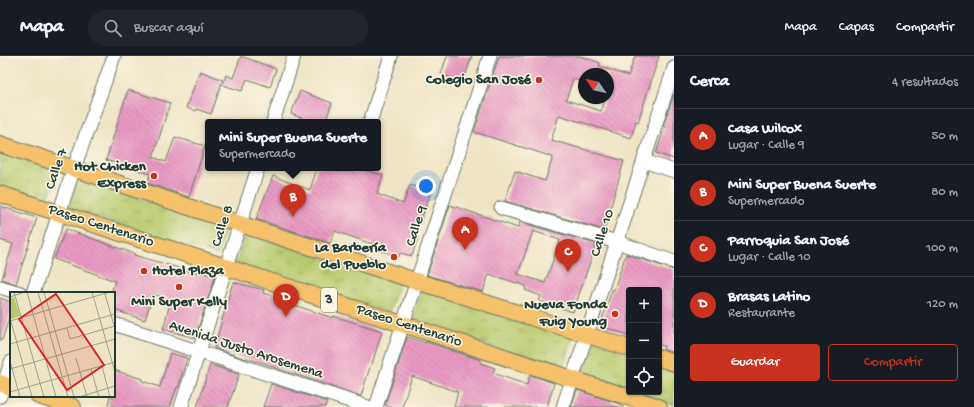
<!DOCTYPE html>
<html lang="es">
<meta charset="utf-8">
<style>
body{margin:0;font-family:"Gochi Hand",sans-serif;background:#20242c;color:#f1f3f6}
.controls{position:absolute;right:12px;bottom:12px;display:grid;overflow:hidden;border-radius:4px;box-shadow:0 1px 3px #0004}
.controls button{width:36px;height:36px;display:grid;place-items:center;padding:0;border:0;border-bottom:1px solid #363941;background:#171b24;color:#f1f3f6;font:20px sans-serif}
.compass{position:absolute;left:578px;top:12px;width:36px;height:36px;border-radius:50%;background:#171b24;box-shadow:0 1px 3px #0004;rotate:304deg}
.you{position:absolute;left:426px;top:130px;width:14px;height:14px;margin:-10px;border:3px solid #fff;border-radius:50%;background:#1a73e8;box-shadow:0 0 0 6px #1a73e833}
.badge{display:grid;place-items:center;width:26px;height:26px;border-radius:50%;background:#c8321e;color:#fff;font-size:13px;font-weight:700}
.pin{position:absolute;translate:-50% -33px;filter:drop-shadow(0 1px 2px #0008)}
.pin::after{content:'';position:absolute;top:21px;width:14px;height:12px;background:inherit;clip-path:polygon(0 0,100% 0,50% 100%)}
.popup{position:absolute;left:205px;top:63px;width:176px;height:52px;box-sizing:border-box;display:grid;place-content:center;border-radius:4px;background:#171b24;filter:drop-shadow(0 1px 3px #0005);font-size:13px;white-space:nowrap;color:#9ea1a6}
.popup b{font-size:15px;color:#f1f3f6}
.popup::after{content:'';position:absolute;left:50%;top:100%;margin-left:-8px;border:8px solid transparent;border-top-color:#171b24}
.list{margin:0;padding:0;list-style:none}
h2{display:flex;justify-content:space-between;align-items:center;height:52px;margin:0;padding:0 16px;font-size:17px}
h2 small{font-size:13px;font-weight:400;color:#9ea1a6}
.list li{display:grid;grid-template-columns:26px 1fr auto;gap:12px;align-items:center;box-sizing:border-box;height:56px;padding:0 16px;border-top:1px solid #363941}
.list b{display:block;font-size:15px;white-space:nowrap}
.list p{margin:0;font-size:13px;white-space:nowrap;color:#9ea1a6}
.list em{font-size:13px;font-style:normal;color:#9ea1a6}
.actions{display:flex;gap:8px;padding:12px 16px}
.actions a{flex:1;padding:9px 0;border:1px solid #c8321e;border-radius:4px;text-align:center;font-size:14px;color:#c8321e}
.actions .main{background:#c8321e;color:#fff}
.icon{flex:none;width:22px;height:22px;fill:none;stroke:currentColor;stroke-width:2;stroke-linecap:round;stroke-linejoin:round}
.map{position:relative;flex:none;width:674px;height:351px;overflow:hidden}
header{display:flex;align-items:center;gap:24px;box-sizing:border-box;height:56px;padding:0 20px;background:#171b24;border-bottom:1px solid #363941}
header strong{font-size:19px}
nav{display:flex;gap:22px;margin-inline-start:auto;font-size:14px}
.search{width:280px;height:36px;background:#20242c;display:flex;align-items:center;gap:10px;box-sizing:border-box;padding:0 14px;border-radius:22px;color:#9ea1a6;font-size:15px}
main{display:flex}
aside{flex:1;background:#171b24}
.map>svg:first-child{display:block}
.park{fill:url(#park-tufts);stroke:#6c8450}
.building{fill:url(#building-back-hatch);fill-rule:evenodd}
.lines{fill:none;stroke-linecap:round;stroke-linejoin:round}
.minor-casing{stroke:#687867;stroke-width:15}
.major-casing{stroke:#687867;stroke-width:18}
.minor{stroke:#fff;stroke-width:13}
.major{stroke:#f5c16b;stroke-width:16}
.poi-dot{fill:#c8321e;stroke:#fcf5e5;stroke-width:1.5}
.labels{text-anchor:middle;dominant-baseline:central;stroke-width:3;stroke-linejoin:round;paint-order:stroke}
.shield{fill:#fcf5e5;stroke:#617469;stroke-width:1}
.shield-label{font-size:14px;font-weight:bold;fill:#1f3d34}
.poi-label{font-size:15px;font-weight:bold;fill:#1f3d34;stroke:#fcf5e5;text-anchor:end}
.street-label{font-size:15px;fill:#1f3d34;stroke:#fcf5e5}
.inset-road{fill:none;stroke:#9ca28c;stroke-width:1}
.view{fill:#d62828;fill-opacity:0.15;stroke:#d62828;stroke-width:2}
.inset-edge{fill:none;stroke:#1f3d34;stroke-width:2}
</style>
<header>
<strong>Mapa</strong>
<div class="search"><svg class="icon" aria-label="search" viewBox="0 0 24 24"><circle cx="10" cy="10" r="6"/><path d="M15 15l6 6"/></svg>Buscar aquí</div>
<nav><a>Mapa</a><a>Capas</a><a>Compartir</a></nav>
</header>
<main>
<div class="map">
<svg width="674" height="351" viewBox="0 0 674 351">
<defs>
<pattern id="park-tufts" width="24" height="20" patternUnits="userSpaceOnUse"><rect width="24" height="20" fill="#b8ca6d"/><path d="M3 7l-1-3M5 7V3M7 7l1-3M15 17l-1-3M17 17v-4M19 17l1-3" fill="none" stroke="#95a55a"/></pattern>
<pattern id="building-back-hatch" width="6" height="6" patternUnits="userSpaceOnUse"><rect width="6" height="6" fill="#ea99c3"/><path d="M-1 5l2 2M0 0l6 6M5-1l2 2" fill="none" stroke="#bd7e9f"/></pattern>
</defs>
<rect width="100%" height="100%" fill="#fcf5e5"/>
<filter id="ink" filterUnits="userSpaceOnUse"><feTurbulence type="fractalNoise" baseFrequency=".025" numOctaves="2"/><feDisplacementMap in="SourceGraphic" scale="8" xChannelSelector="R" yChannelSelector="G"/><feConvolveMatrix kernelMatrix="1 2 1 2 8 2 1 2 1" color-interpolation-filters="sRGB"/></filter>
<filter id="wash" filterUnits="userSpaceOnUse"><feTurbulence type="fractalNoise" baseFrequency=".012" numOctaves="4" result="noise"/><feDisplacementMap in="SourceGraphic" scale="16" xChannelSelector="R" yChannelSelector="G"/><feGaussianBlur stdDeviation="0.9" result="paint"/><feColorMatrix in="noise" values="0 0 0 0 0 0 0 0 0 0 0 0 0 0 0 0 0 1.4 0 .05"/><feComposite in="paint" operator="in"/></filter>
<g filter="url(#wash)">
<rect width="100%" height="100%" fill="#efe5c6"/>
<!-- park -->
<path class="park" d="M0,96L57,114L47,146L0,131Z
M78,124L227,170L217,199L69,152Z
M246,177L399,227L389,257L236,207Z
M423,232L574,279L563,313L412,265Z
M593,284L629,296V334L582,318Z
M659,306L674,311V349L636,336H659Z"/>
<g id="blocks">
<!-- building -->
<path class="building" d="M241,0L276,13L270,31L247,23L242,35L223,29L226,19L233,22Z
M447,0H472L463,26L441,18Z
M499,0H580L600,7L599,10L628,20L635,0H659L638,66L636,65L631,82L559,59L551,84L624,105L604,174L505,145L515,115L545,125L553,101L474,76ZM584,18H608V42H606L601,55L566,44L573,23L584,26Z
M200,15L223,24L211,58L196,53V55L186,52Z
M128,34L170,47L153,101L166,106L175,81L205,90L189,141L147,127L150,118L106,104Z
M300,35L332,47L325,66H312L291,58Z
M674,38V103L656,97L665,71L663,70Z
M317,112H357L383,119L377,138L403,148L410,129L431,136L415,180L418,181L412,200L400,197L399,201L371,191L372,188L335,175L330,187L256,163L273,120L310,134Z
M450,149L518,172L520,166L596,188L573,256L539,245L541,240L525,234L526,230L489,218L483,236L427,219ZM533,175L560,184L545,227L518,218Z
M0,150L37,162L16,228L2,223L13,188L0,184Z
M66,173L135,198L134,199L196,217V215L215,220L195,282L163,273L171,244L153,238L145,264L114,254V237H111L115,225L54,203Z
M626,198L674,214V297L663,293L664,290L659,289V234H629V279L600,270L612,234H614Z
M233,226L264,234L263,237L279,241L278,244L303,252L333,262V260L382,275L372,308H371L361,340L276,312L266,308L246,302V303L214,292Z
M0,242L11,246V256L2,284H0Z
M407,281L426,287V286L481,304L480,307L495,312L493,317L527,329L530,319L554,327L547,351H454L458,336L412,320L402,351H390L385,349Z
M170,297L187,302L178,332L177,331L170,351H117L108,348L110,340H114V314L142,323V325L160,331Z
M210,309L239,318L228,351H197Z
M271,328L327,346L325,351H263Z
M577,334L623,349V351H571Z"/>
</g>
</g>
<g filter="url(#ink)">
<use href="#blocks" fill-opacity="0" stroke="#687867" stroke-width="1"/>
<g class="lines">
<!-- minor casing -->
<g class="minor-casing">
<path id="minor" d="M273,66L294,0
M370,66L391,0
M644,105L674,115
M501,152L617,186L674,206
M0,231L20,237
M33,237L74,112L114,0
M114,268L368,351
M0,340L11,306
M181,351L258,112
M376,351L490,0
M563,351L674,12"/>
</g>
<!-- major casing -->
<g class="major-casing">
<path id="major" d="M0,88L240,168L416,225L629,292
M0,138L659,351
M659,302L674,307
M0,327L11,331
M39,340L73,351"/>
</g>
<!-- minor -->
<use href="#minor" class="minor"/>
<!-- major -->
<use href="#major" class="major"/>
</g>
</g>
<!-- markers -->
<g class="poi-dot">
<circle cx="539" cy="24" r="4"/>
<circle cx="154" cy="120" r="4"/>
<circle cx="394" cy="201" r="4"/>
<circle cx="144" cy="215" r="4"/>
<circle cx="179" cy="231" r="4"/>
<circle cx="615" cy="258" r="4"/>
</g>
<g class="labels">
<!-- shield labels -->
<rect class="shield" x="321" y="232" width="16" height="24" rx="3"/>
<g class="shield-label">
<text x="329" y="244">3</text>
</g>
<!-- poi labels -->
<g class="poi-label">
<text x="531" y="24">Colegio San José</text>
<text x="146" y="111">Hot Chicken<tspan x="146" dy="17">Express</tspan></text>
<text x="386" y="192">La Barbería<tspan x="386" dy="17">del Pueblo</tspan></text>
<text x="152" y="215" text-anchor="start">Hotel Plaza</text>
<text x="179" y="246" text-anchor="middle">Mini Super Kelly</text>
<text x="607" y="249">Nueva Fonda<tspan x="607" dy="17">Fuig Young</tspan></text>
</g>
<!-- street labels -->
<g class="street-label">
<text transform="translate(57 113) rotate(-71)">Calle 7</text>
<text transform="translate(101 170) rotate(18)">Paseo Centenario</text>
<text transform="translate(223 170) rotate(-72)">Calle 8</text>
<text transform="translate(417 170) rotate(-72)">Calle 9</text>
<text transform="translate(603 177) rotate(-72)">Calle 10</text>
<text transform="translate(409 270) rotate(18)">Paseo Centenario</text>
<text transform="translate(246 294) rotate(18)">Avenida Justo Arosemena</text>
</g>
</g>
<!-- overview -->
<g transform="translate(10 236)">
<rect width="105" height="105" fill="#efe5c6"/>
<path d="M4,5L10,24L1,27L0,7Z" fill="#b8ca6d"/>
<path class="inset-road" d="M4,0L34,105M17,0L46,105M28,0L58,105M34,0L64,105M82,0L105,80M95,2L105,37M0,5L15,0M0,26L22,105M0,29L100,0M57,36L60,47L105,34M0,52L105,22M66,66L77,105M0,69L10,105M92,74L100,105M0,77L105,47M81,77L89,105M0,100L105,70M69,105L105,94"/>
<path class="view" d="M46,2L94,73L57,98L9,27Z"/>
<rect width="105" height="105" class="inset-edge"/>
</g>
</svg>
<div class="controls">
<button>+</button>
<button>−</button>
<button><svg class="icon" aria-label="locate" viewBox="0 0 24 24"><circle cx="12" cy="12" r="6"/><path d="M12 2v4M12 18v4M2 12h4M18 12h4"/></svg></button>
</div>
<svg class="compass" viewBox="-18 -18 36 36"><path d="M0-13l5 13h-10z" fill="#e53935"/><path d="M0 13l5-13h-10z" fill="#9ea1a6"/></svg>
<div class="you"></div>
<div class="pin badge" style="left:465px;top:194px">A</div>
<div class="pin badge" style="left:293px;top:161px">B</div>
<div class="popup"><b>Mini Super Buena Suerte</b>Supermercado</div>
<div class="pin badge" style="left:568px;top:216px">C</div>
<div class="pin badge" style="left:286px;top:261px">D</div>
</div>
<aside>
<h2>Cerca<small>4 resultados</small></h2>
<ul class="list">
<li><span class="badge">A</span><div><b>Casa Wilcox</b><p>Lugar · Calle 9</p></div><em>50 m</em></li>
<li><span class="badge">B</span><div><b>Mini Super Buena Suerte</b><p>Supermercado</p></div><em>80 m</em></li>
<li><span class="badge">C</span><div><b>Parroquia San José</b><p>Lugar · Calle 10</p></div><em>100 m</em></li>
<li><span class="badge">D</span><div><b>Brasas Latino</b><p>Restaurante</p></div><em>120 m</em></li>
</ul>
<div class="actions"><a class="main">Guardar</a><a>Compartir</a></div>
</aside>
</main>
